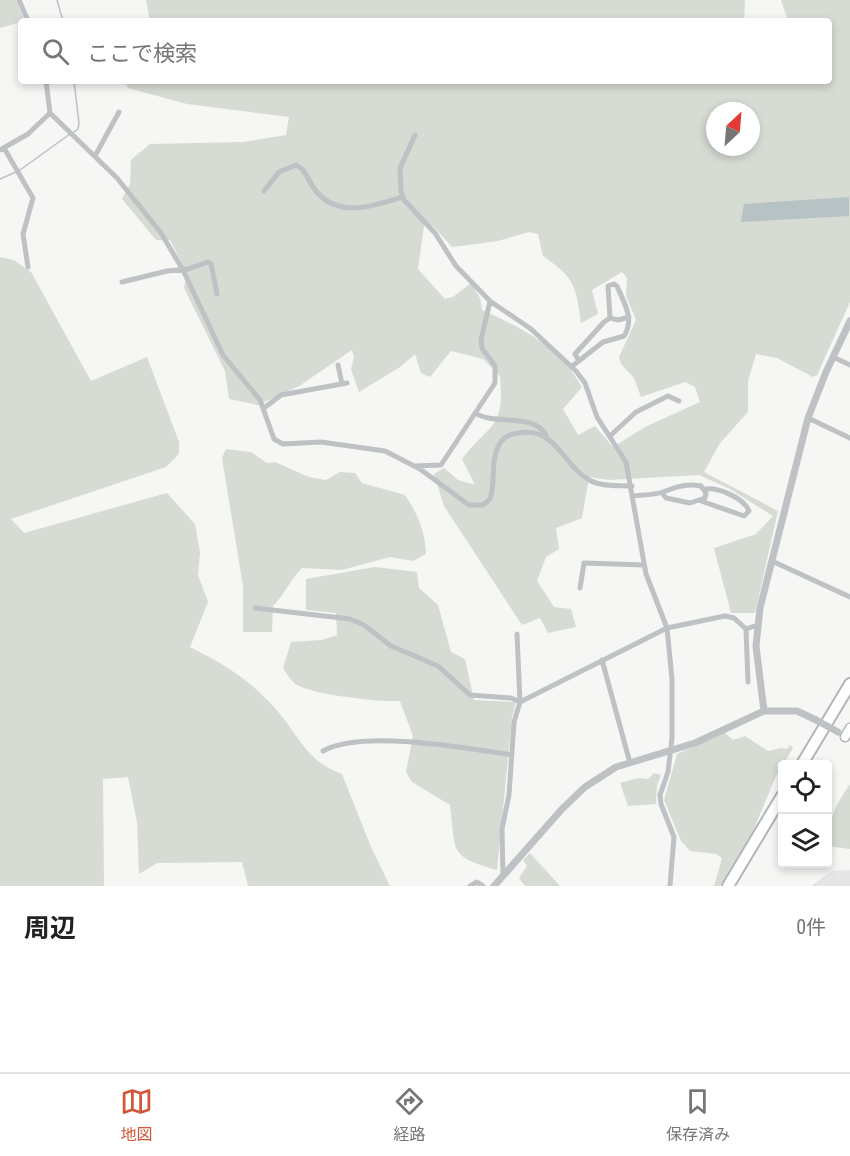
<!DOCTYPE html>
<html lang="ja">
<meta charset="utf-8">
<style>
body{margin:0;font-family:"Roboto Condensed","Noto Sans JP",sans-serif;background:#f6f6f6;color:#222}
.controls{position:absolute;right:18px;bottom:18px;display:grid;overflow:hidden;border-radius:6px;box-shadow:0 3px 9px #0003}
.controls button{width:54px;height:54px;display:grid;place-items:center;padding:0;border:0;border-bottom:2px solid #e0e0e0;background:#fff;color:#222;font:30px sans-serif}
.compass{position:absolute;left:706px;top:102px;width:54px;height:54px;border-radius:50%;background:#fff;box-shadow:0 3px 9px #0003;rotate:26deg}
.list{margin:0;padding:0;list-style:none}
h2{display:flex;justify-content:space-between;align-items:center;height:78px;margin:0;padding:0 24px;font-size:26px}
h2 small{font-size:20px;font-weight:400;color:#767676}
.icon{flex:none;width:33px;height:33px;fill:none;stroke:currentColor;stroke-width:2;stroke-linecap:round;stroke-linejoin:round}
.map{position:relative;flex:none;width:850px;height:886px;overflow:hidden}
.search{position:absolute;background:#fff;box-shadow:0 3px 9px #0003;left:18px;right:18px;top:18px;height:66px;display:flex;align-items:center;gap:15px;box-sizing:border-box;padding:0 21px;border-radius:6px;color:#767676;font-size:22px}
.sheet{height:186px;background:#fff}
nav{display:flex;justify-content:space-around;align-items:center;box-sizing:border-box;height:84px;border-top:2px solid #e0e0e0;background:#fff;font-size:16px;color:#767676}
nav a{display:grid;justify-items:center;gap:3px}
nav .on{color:#d25739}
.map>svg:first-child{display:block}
.built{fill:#e4e5e4}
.green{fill:#d6dbd3;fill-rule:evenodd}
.water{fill:#b7c2c5}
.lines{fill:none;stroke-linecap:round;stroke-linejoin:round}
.stream{stroke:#b7c2c5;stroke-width:1.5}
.primary-casing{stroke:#b2b6b9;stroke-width:11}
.motorway-casing{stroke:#b2b5b8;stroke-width:14}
.minor{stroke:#bec2c5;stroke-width:5}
.tertiary{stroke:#bec2c5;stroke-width:7}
.primary{stroke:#fff;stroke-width:8}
.motorway{stroke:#fff;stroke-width:10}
.tertiary-bridge{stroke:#bec2c5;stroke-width:7}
</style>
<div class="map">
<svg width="850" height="886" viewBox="0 0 850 886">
<rect width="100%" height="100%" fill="#f6f6f4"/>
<!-- built -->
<path class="built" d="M850,870V886H811L832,871Z"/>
<!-- green -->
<path class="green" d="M0,0H16L25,21L0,28Z
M146,0H745L744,21H150Z
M781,0H850V302L817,375L813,377L777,358L756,354L748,381V412L720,443L704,472L778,511L755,613H731L714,548L756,534L773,516L730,489L699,475L609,480L589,477L582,518L556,528L559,549L546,557L537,581L554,607L571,609L576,627L548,633L540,618L522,625L444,506L434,474L444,468L458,480L475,485L462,459C490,422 505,430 500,376L483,359L451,351L430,377L421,373L415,354L400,367L359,392L351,369L354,357L352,350L299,386L258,405L229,399L225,371L184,288L187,273L170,240H156L122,199L130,184L131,160L150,144L243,142L286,135L289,117L187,104L128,88L125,81H829V21H788ZM715,111H751V147H715ZM432,225L452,247L498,241L529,232L538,234L543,256C575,278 576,286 581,323L598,314L592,290L622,272L627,278L626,296L636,320L619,357L621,364L634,378L641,397L685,382L695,387L700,402L645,427L613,447L595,426L578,435L563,409L582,387C559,346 522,328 482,310L480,298L471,283L453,297L445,299L418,269L424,226Z
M0,257L14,260L31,272L91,381L147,357L179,442V454L166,467L11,519L24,533L167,493L195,524L200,552L198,575L208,602L190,647C224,664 247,678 273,706C298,733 305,761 342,774L371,847L390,886H248L242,862L157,863L139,874L137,822L128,777L103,779L104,886H0Z
M226,449L251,452L267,463L275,462L309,477L326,480L340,472L355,473L362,483L405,495C418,515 425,530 426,554L413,561L390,557L342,570L302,568C290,580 285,594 273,606L272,632H243V586L222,458Z
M375,567L417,572L419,588L438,605L451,652L465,659L474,700L516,702L512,717L497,870C448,856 456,852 450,805L412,782L406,772L413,736L400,701C380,702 309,695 294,683C290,679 286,672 283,668L291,642L322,640L337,635L336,613L306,610V579Z
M725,733L733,740L745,736L768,751L781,748L787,749L790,745L793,748L775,778L752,834L720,886H714L722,858L716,854L690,851L681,841L664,800L677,754Z
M654,773L661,775L657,785L656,804L628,806L620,783L638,778L648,779Z
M850,784V849L828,846C827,821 836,804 850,784Z
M530,853L560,886H525L519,878L527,866L523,860Z"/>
<!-- water -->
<path class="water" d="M849,197V216L741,222L744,204Z"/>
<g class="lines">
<!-- stream -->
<path class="stream" d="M57,0L63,21
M74,132L78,129L79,123L74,81
M20,170L70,134
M0,179L16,172"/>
<!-- primary casing -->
<g class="primary-casing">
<path id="primary" d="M845,737L850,728"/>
</g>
<!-- motorway casing -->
<g class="motorway-casing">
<path id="motorway" d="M802,764L850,684
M728,886L782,796"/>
</g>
<!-- minor -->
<path class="minor" d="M19,0L28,21
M46,81L50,113L117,178L161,233L183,270L223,355L260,400L274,439L283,444L321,442L385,451L420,469L469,505H483L490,499C496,482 490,461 499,445C503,437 510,434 518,433C557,426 562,466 591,481C603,487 619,485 632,486
M415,135L400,168L401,191L404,200L435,233L456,266L490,301L531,329L576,371L585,383L597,417L626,462L646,574L667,628L672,679V738L668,772L660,795L661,804L674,837L670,886
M4,148L33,198L23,234L28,267
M0,150L28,134L50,113
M95,156L119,112
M264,191L279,172L296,165C305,169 308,179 313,187C335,220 372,206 403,197
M122,282L167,271L188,269L208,262L211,264L217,294
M833,357L850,365
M579,361L575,354L604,322L610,318L618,320L629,317
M338,365L342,384
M571,367L603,342L624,336C635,319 624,303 617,286L614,284L608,286L610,318
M264,408L281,395L347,383
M475,413C495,426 533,412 546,435
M808,418L850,438
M610,436L636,412L668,396L679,401
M415,466L441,465L495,383V366L482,348L481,340L490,301
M633,496C642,495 655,495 663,492C676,487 687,483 701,486L706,493L705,498L690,503L666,498L662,493
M701,501L744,516L749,511C744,498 718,487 705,489
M772,561L850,597
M580,588L584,563L644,565
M255,608L350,619L364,625L391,646L438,666L470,695L511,698L520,702
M602,660L630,763
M748,682L746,629L758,625
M520,702L667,628L725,616L734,618L746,629
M323,751C360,729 468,748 512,755
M503,877L502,829L509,795L514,722L520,702L517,634
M470,886L477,882L483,886"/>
<!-- tertiary -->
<path class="tertiary" d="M764,711L756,646L760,608L808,418L826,372L850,321
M494,886L562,809L585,787L616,767L695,743L764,711H797L816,720"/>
<!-- primary -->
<use href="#primary" class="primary"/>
<!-- motorway -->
<use href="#motorway" class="motorway"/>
<!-- tertiary-bridge -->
<path class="tertiary-bridge" d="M816,720L838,732"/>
</g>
</svg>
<div class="controls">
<button><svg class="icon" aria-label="locate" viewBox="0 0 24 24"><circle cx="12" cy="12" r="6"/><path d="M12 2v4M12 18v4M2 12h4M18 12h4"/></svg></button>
<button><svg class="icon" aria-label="layers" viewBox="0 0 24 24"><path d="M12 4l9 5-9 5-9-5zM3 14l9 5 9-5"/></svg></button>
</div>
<svg class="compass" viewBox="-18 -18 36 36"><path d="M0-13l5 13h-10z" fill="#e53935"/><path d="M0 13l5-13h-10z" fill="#767676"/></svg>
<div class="search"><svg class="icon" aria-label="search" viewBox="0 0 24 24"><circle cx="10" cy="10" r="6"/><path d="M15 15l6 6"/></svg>ここで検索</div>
</div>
<section class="sheet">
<h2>周辺<small>0件</small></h2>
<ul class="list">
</ul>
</section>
<nav>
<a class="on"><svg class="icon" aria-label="map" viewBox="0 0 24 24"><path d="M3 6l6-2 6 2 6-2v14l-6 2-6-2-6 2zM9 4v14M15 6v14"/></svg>地図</a>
<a><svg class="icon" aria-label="directions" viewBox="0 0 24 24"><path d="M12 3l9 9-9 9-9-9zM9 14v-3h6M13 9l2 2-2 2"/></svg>経路</a>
<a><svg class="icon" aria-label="saved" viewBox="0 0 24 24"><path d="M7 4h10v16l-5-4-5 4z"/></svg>保存済み</a>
</nav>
